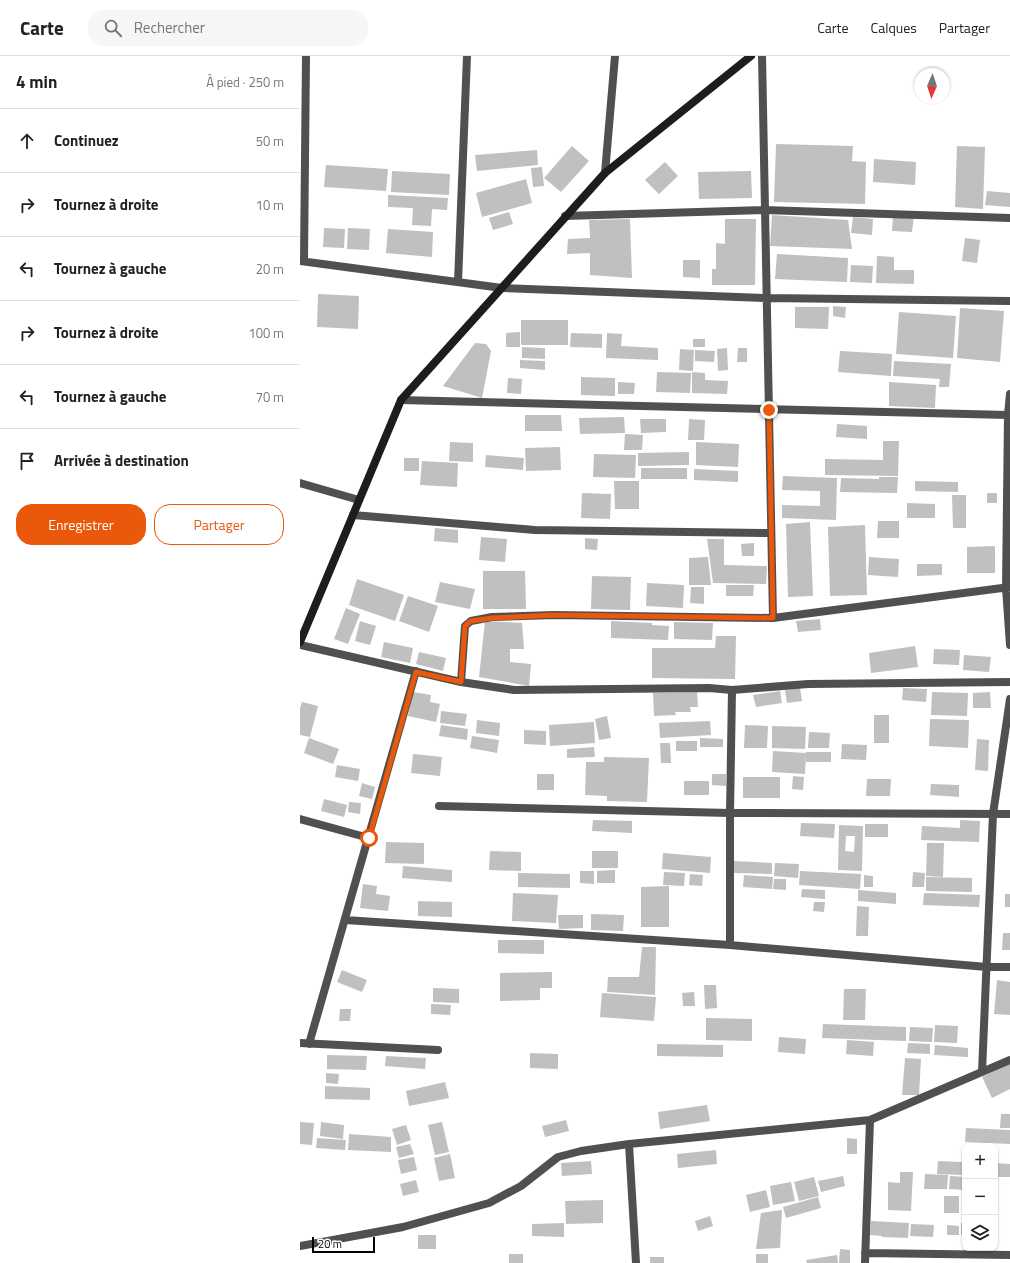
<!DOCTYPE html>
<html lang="fr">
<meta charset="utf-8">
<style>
body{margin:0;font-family:"Titillium Web",sans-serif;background:#f6f6f6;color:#222}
.controls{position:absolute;right:12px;bottom:12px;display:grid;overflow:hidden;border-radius:8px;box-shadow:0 1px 3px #0004}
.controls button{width:36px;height:36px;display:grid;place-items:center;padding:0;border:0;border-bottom:1px solid #e0e0e0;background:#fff;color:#222;font:20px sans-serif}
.compass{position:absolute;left:614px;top:12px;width:36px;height:36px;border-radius:50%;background:#fff;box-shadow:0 1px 3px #0004;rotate:183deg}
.scale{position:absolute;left:12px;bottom:10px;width:63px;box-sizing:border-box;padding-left:4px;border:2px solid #000;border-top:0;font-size:11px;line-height:14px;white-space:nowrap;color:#000;-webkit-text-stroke:3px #fff;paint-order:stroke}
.stop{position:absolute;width:12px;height:12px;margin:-9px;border:3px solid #ea580c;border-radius:50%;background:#fff}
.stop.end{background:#ea580c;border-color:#fff;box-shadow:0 1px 4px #0008}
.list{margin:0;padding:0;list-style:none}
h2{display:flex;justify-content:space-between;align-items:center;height:52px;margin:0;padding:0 16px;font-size:17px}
h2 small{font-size:13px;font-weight:400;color:#767676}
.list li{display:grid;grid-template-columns:26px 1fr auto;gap:12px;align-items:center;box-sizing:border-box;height:64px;padding:0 16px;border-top:1px solid #e0e0e0}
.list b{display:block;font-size:15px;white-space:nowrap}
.list em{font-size:13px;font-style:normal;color:#767676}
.actions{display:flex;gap:8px;padding:12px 16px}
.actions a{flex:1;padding:9px 0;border:1px solid #ea580c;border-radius:16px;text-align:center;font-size:14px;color:#ea580c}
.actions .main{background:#ea580c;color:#fff}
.icon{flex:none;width:22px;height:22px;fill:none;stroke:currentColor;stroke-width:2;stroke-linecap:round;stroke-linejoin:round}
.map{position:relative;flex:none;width:710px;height:1207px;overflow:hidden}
header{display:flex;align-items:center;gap:24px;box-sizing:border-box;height:56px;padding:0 20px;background:#fff;border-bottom:1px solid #e0e0e0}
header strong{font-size:19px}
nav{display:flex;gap:22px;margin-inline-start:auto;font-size:14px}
.search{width:280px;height:36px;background:#f6f6f6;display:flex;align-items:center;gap:10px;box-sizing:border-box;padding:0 14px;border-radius:16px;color:#767676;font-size:15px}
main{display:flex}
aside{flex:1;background:#fff}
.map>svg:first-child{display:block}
.building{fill:#c0c0c0;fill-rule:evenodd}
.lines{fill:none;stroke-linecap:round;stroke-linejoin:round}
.street{stroke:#505050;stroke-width:8}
.secondary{stroke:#1d1d1d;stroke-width:8}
.route{stroke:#ea580c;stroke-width:5}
</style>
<header>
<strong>Carte</strong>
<div class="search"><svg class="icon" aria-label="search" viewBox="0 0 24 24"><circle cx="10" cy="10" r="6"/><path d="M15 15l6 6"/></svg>Rechercher</div>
<nav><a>Carte</a><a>Calques</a><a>Partager</a></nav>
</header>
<main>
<aside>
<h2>4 min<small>À pied · 250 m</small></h2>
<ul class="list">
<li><svg class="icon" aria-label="ahead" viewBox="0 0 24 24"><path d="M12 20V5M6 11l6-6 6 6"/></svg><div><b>Continuez</b></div><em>50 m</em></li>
<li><svg class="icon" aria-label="right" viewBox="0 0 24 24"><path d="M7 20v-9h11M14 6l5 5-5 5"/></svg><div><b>Tournez à droite</b></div><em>10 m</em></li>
<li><svg class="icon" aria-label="left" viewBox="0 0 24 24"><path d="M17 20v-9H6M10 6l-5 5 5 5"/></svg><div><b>Tournez à gauche</b></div><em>20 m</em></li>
<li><svg class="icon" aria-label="right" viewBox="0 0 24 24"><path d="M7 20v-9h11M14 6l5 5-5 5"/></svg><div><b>Tournez à droite</b></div><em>100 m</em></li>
<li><svg class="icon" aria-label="left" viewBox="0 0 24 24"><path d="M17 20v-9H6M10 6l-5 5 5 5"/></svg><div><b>Tournez à gauche</b></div><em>70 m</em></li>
<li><svg class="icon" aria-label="arrive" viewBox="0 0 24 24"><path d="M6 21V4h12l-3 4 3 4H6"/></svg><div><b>Arrivée à destination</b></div></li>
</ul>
<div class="actions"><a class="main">Enregistrer</a><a>Partager</a></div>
</aside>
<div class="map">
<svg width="710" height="1207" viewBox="0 0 710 1207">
<rect width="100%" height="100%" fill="#fff"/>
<!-- building -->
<path class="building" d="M476,88L553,90L552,105L566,106L565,148L474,146Z
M272,90L289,105L261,136L244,122Z
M657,90L685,91L683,153L655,151Z
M237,94L238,109L177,115L175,99Z
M574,103L616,106L615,129L573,126Z
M365,106L378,120L359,138L345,124Z
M26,109L88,113L86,135L24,131Z
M242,111L244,130L233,131L231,112Z
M92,115L150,118L149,139L91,136Z
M451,115L452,142L399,143L398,116Z
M226,123L232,147L182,161L176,137Z
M687,135L710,137V151L685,149Z
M88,139L148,142L147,154L132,153L131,170L112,169L113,152L88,151Z
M209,156L213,168L193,174L189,162Z
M472,159L548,164L552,193L470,190Z
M593,159L614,160L612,176L592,175Z
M553,161L573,163L572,179L551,177Z
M330,163L332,222L290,219V197L267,198L268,183L290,182L289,164Z
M425,163H456L455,229H412V213H416V187L425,188Z
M24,172L45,173L44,192L23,191Z
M48,172L70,173L69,194L47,193Z
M88,173L133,176L132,201L86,197Z
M665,182L680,184L677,207L662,205Z
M477,198L548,202L547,226L475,223Z
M577,200L594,201V214H614V228L576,227Z
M383,204H400V222L383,221Z
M551,209L573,210L572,227L550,226Z
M18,238L59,240L58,273L17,271Z
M533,250L546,251L545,262L533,260Z
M495,251H529L528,273L495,272Z
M660,252L704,255L700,306L657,302Z
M599,256L656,260L653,302L596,298Z
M221,264H268V289H221Z
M220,276V291H206V277Z
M271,277L302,278V292L270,291Z
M307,277L322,278L321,290L358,292V304L306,302Z
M393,283H405V291H393Z
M175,287L186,288L191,295L182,342L143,330Z
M222,291L245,292V303L222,302Z
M427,292L428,314L418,315L417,293Z
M438,292H447V306H437Z
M380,293L394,294L393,315L379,314Z
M395,294L415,295L414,306L395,305Z
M540,295L592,298L591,320L538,316Z
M220,304L245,305V314L220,312Z
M594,305L651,308L649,331H639L640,323L593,320Z
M357,316L391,317L390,337L356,336Z
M392,316L405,317V324L428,325L427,338L392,337Z
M281,321L315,322V340L281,339Z
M208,322L222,323L221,338L207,337Z
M318,326L335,327L334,338H318Z
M589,326L636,329L635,352L589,350Z
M225,359H261L262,375H225Z
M324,361L325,377L280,378L279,362Z
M340,363H366V376L341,377Z
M389,363L405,364L404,384H388Z
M537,368L567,370V383L536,381Z
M325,378L343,379L342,394H324Z
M583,385H599L598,420L525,419V403L583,404Z
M150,386L173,387V406L149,405Z
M396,386L439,388L438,411L396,409Z
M260,391L261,414L226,415L225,392Z
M389,396V409L338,410V397Z
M294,398L336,399L335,422L293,421Z
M186,399L224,402L223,414L185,411Z
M104,402H119V415H104Z
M122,405L158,407L157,431L120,429Z
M341,412H387V423H341Z
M394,413L438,415V426L394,424Z
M483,420L537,422L536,464L482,462V449L520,450V435L482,434Z
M579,421H598L597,437L540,436L541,422L579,423Z
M314,425H339V453H315Z
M615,425L658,426V436L615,435Z
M282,437L311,438L310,463L281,462Z
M687,437H697V447H687Z
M652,439H666V472H653Z
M607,447L635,448V462H607Z
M578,465H599V482H577Z
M510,466L513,540L488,541L486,468Z
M565,469L567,539L530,540L528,471Z
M135,472L158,474V487L134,485Z
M181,481L207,483L205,506L179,504Z
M285,482L298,483L297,494L285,493Z
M407,483H424V509L467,510L466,528L413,527Z
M454,487V500H442L441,488Z
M695,490V517H667V491Z
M408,501L411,529H389V502Z
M569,501L599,503L598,521L568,519Z
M617,508H642V519L617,520Z
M183,515H225L226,553H183Z
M292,520L331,521L330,554L291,553Z
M57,523L104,539L95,565L49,549Z
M140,526L175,533L170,553L135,546Z
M347,527L384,529L383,552L346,550Z
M426,529H454L453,540H426Z
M391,531H404V548L390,547Z
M108,540L138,550L129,576L99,565Z
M46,552L60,558L48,588L34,583Z
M520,563L521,574L498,576L496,565Z
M60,565L76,570L70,589L55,585Z
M185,565L222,567L224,593H210V606L231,608L229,630L179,621Z
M311,565L352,567V569L369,570L368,584L311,582Z
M374,566L413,567L412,584L374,583Z
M416,580H436L435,623L352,622V592H415Z
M84,586L113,592L110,607L81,601Z
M615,590L618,611L571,617L569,597Z
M634,593L660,594L659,609L633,608Z
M119,596L146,602L143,615L116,608Z
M664,599L691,601L689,616L663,614Z
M500,632L502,645L487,647L485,634Z
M603,632L627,633L626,646L602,644Z
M480,635L482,647L456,651L453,639Z
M113,636L131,639L130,646L140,648L136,666L108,660Z
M397,636L398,651H390L391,656H375L376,659L354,660L353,637Z
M632,636L668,637L667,660L631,659Z
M690,636L691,652H673V637Z
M2,646L18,650L10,681L0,679V652Z
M141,655L167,658L165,670L140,667Z
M574,659H589V687H574Z
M307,660L311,682L299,684L295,663Z
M630,663L669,664L668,692L629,690Z
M177,664L200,667L199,680L176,677Z
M410,665L411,679L360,682L359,667Z
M294,666L295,687L250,690L249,669Z
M141,669L168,673L167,684L139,680Z
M445,669L468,670L467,692H444Z
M472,670L506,671L505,693L472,692Z
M224,674L246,675V689L224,688Z
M509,676L530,677L529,692H508Z
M172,680L199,684L197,697L170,692Z
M9,682L39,693L33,708L4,697Z
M400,682L423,683V691H400Z
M677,683L689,684L688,715L675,714Z
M376,685H397V695H376Z
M360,687H370L371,707H361Z
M542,688L567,689L566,704L541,703Z
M294,691L295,701L267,702V693Z
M473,695L506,697L505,718L472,716Z
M506,696H531V706H506Z
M113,698L142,701L140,720L111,717Z
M304,701L349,702L347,746L307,745V740L285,739L286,706H304Z
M37,709L60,713L58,725L35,721Z
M237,718H254V734H237Z
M412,718H426V730L412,729Z
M493,720L504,721L503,734L492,733Z
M443,721H480V742H443Z
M567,723H591L590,740H566Z
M384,725H409V739H384Z
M62,727L75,731L72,743L59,740Z
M631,728L659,729V741L630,739Z
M24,743L47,749L44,761L21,755Z
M49,746L61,747L60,758L48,756Z
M293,764L332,765V777L292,775Z
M660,764L680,765L679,786L621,784L622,770L660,772Z
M501,767L535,768L534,782L500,780Z
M565,768H588V781H565Z
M539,769L563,770L562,815L538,814ZM546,780H555L554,796L545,795Z
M86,786L124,787V808L85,807Z
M627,787H644L643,821L626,820Z
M190,795L221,796V815L189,814Z
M292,795H318V812H292Z
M363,797L411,801L410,817L362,813Z
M434,805L472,807V818L434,817Z
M475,807L499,808L498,822L474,820Z
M103,810L152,814V826L102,822Z
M315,814V827H297V815Z
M280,815H294V828L280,827Z
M500,815L561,818L560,833L499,829Z
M364,816L385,817L384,830L363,829Z
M613,816L625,817L624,831H612Z
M218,817L270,818V832L218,831Z
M390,818L403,819L402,830L389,829Z
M444,819L473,821L472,833L443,831Z
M564,819L573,820V831H564Z
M626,821L672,822V836L626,835Z
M474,823H486V834L473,833Z
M63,828L77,830L76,838L90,840L88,855L60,852Z
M369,830V871H341V831Z
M502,833L525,834V843L501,841Z
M558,834L596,837V848L558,845Z
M213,837L258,839L256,867L212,865Z
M624,837L680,839L679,851L623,849Z
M705,838H710V851H705Z
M118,845L152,846V861L118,860Z
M514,846H525L524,856L513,855Z
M557,850L569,851L568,880H556Z
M291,858L324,859L323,875L291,874Z
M258,859H283V872L259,873Z
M703,877H710V894H702Z
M198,884H244V898L198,897Z
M342,891H356L355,939L307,936L308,921H339Z
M42,914L67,924L62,936L37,926Z
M252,916V932H240V944L200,945V917Z
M697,924L710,926V959L694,958Z
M404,929H416L417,952L405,953Z
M133,932L159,933V947L133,946Z
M544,933H566L565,964H543Z
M394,936L395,950H383L382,937Z
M302,937L356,941L354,965L300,961Z
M131,948L151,949L150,959L131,958Z
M40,953H51L50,965H39Z
M406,962L452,963V985L406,984Z
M523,968L606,971V985L522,982Z
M635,969L658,970L657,987L634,986Z
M610,971L633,972L632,986L609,985Z
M479,981L506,983L505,998L478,996Z
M547,984L574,986L573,1000L546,998Z
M608,987L630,988V998L607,997Z
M357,988L423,989V1001L357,1000Z
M635,989L668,992V1001L634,999Z
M230,997L258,998V1013L230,1012Z
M27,999L67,1000L66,1014L27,1013Z
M86,1000L126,1002L125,1013L85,1010Z
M605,1002L621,1003L619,1039H602Z
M710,1007V1033L692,1042L682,1021Z
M26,1017L39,1018L38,1028L26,1027Z
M145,1026L149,1042L109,1050L106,1035Z
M25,1030L70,1032V1044L25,1043Z
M407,1049L410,1065L360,1073L358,1056Z
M701,1058H710V1072H700Z
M266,1064L269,1075L245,1081L242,1070Z
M0,1066L14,1067L12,1089L0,1088Z
M21,1066L44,1069L43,1083L20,1080Z
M142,1066L149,1096L135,1099L128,1069Z
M106,1069L111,1084L97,1089L92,1073Z
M666,1072L710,1074V1088L665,1086Z
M49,1078L91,1081V1096L48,1094Z
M17,1082L46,1084L45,1094L16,1092Z
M547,1082L557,1083V1098H547Z
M110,1088L114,1098L99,1102L96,1091Z
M416,1094L417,1108L378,1112L377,1098Z
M150,1098L155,1122L139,1125L134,1102Z
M114,1101L117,1114L101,1118L98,1104Z
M291,1105L292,1118L262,1120L261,1107Z
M638,1105L663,1106L662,1119L637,1118Z
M695,1107L710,1108V1121H695Z
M600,1116H613L611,1155L588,1154V1126L600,1127Z
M625,1118L648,1119L647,1133H624Z
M543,1120L545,1130L521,1136L518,1125Z
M650,1120L665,1121V1134L649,1133Z
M514,1121L519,1140L499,1145L494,1126Z
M116,1124L119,1136L103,1140L100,1128Z
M491,1126L495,1145L473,1149L470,1130Z
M466,1134L470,1151L450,1156L446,1139Z
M644,1140H659V1157H644Z
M518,1141L521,1152L486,1162L483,1151Z
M303,1144V1167L266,1168L265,1145Z
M482,1154L480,1192L456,1193L461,1157Z
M410,1160L413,1170L398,1175L395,1165Z
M571,1165L609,1167L608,1182L582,1181V1180L570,1179Z
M264,1167V1181L232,1180V1168Z
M661,1167H665V1179H661Z
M611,1168L634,1169L633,1181L610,1180Z
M647,1169L659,1170V1179H647Z
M118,1179H136V1193H118Z
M540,1193L550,1194V1207H539Z
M209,1198H223V1207H209Z
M456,1198H468V1207H456Z
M537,1199L538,1207H507L506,1204Z
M350,1201H364V1207H350Z"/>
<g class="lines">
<!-- street -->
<path class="street" d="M462,0L473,562
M305,117L315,0
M265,160L464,154L710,162
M0,205L202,232L467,242L710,245
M4,205L6,0
M158,226L167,0
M710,338L708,359L706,532L710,589
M101,344L708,359
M0,427L59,444
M53,459L235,474L471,477
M0,589L161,626L214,634L409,632L432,634L508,628L710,626
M161,626L165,570L171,565L192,561L254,559L473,562L710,531
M139,750L430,757L710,758
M0,763L69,782
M45,864L430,889L687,911H710
M430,889V757L432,634
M0,987L138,994
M9,988L116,615
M682,1016L693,758L710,643
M329,1088L336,1207
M0,1190L103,1171L189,1147L221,1130L258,1101L281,1095L329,1088L570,1064L710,1004
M565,1197L710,1199
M565,1207L570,1064"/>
<!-- secondary -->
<path class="secondary" d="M0,586L101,344L305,117L451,0"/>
</g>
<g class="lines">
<!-- route -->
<path class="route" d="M69,782L116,616L161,626L165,570L171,565L192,562L254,559L473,562L469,354"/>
</g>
</svg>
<div class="controls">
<button>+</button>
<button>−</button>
<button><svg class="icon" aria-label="layers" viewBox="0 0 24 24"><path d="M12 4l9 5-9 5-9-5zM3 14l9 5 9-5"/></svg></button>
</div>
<svg class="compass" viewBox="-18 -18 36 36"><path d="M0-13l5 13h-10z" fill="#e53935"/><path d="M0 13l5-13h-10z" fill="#767676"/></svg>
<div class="scale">20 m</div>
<div class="stop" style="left:69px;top:782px"></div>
<div class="stop end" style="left:469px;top:354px"></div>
</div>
</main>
